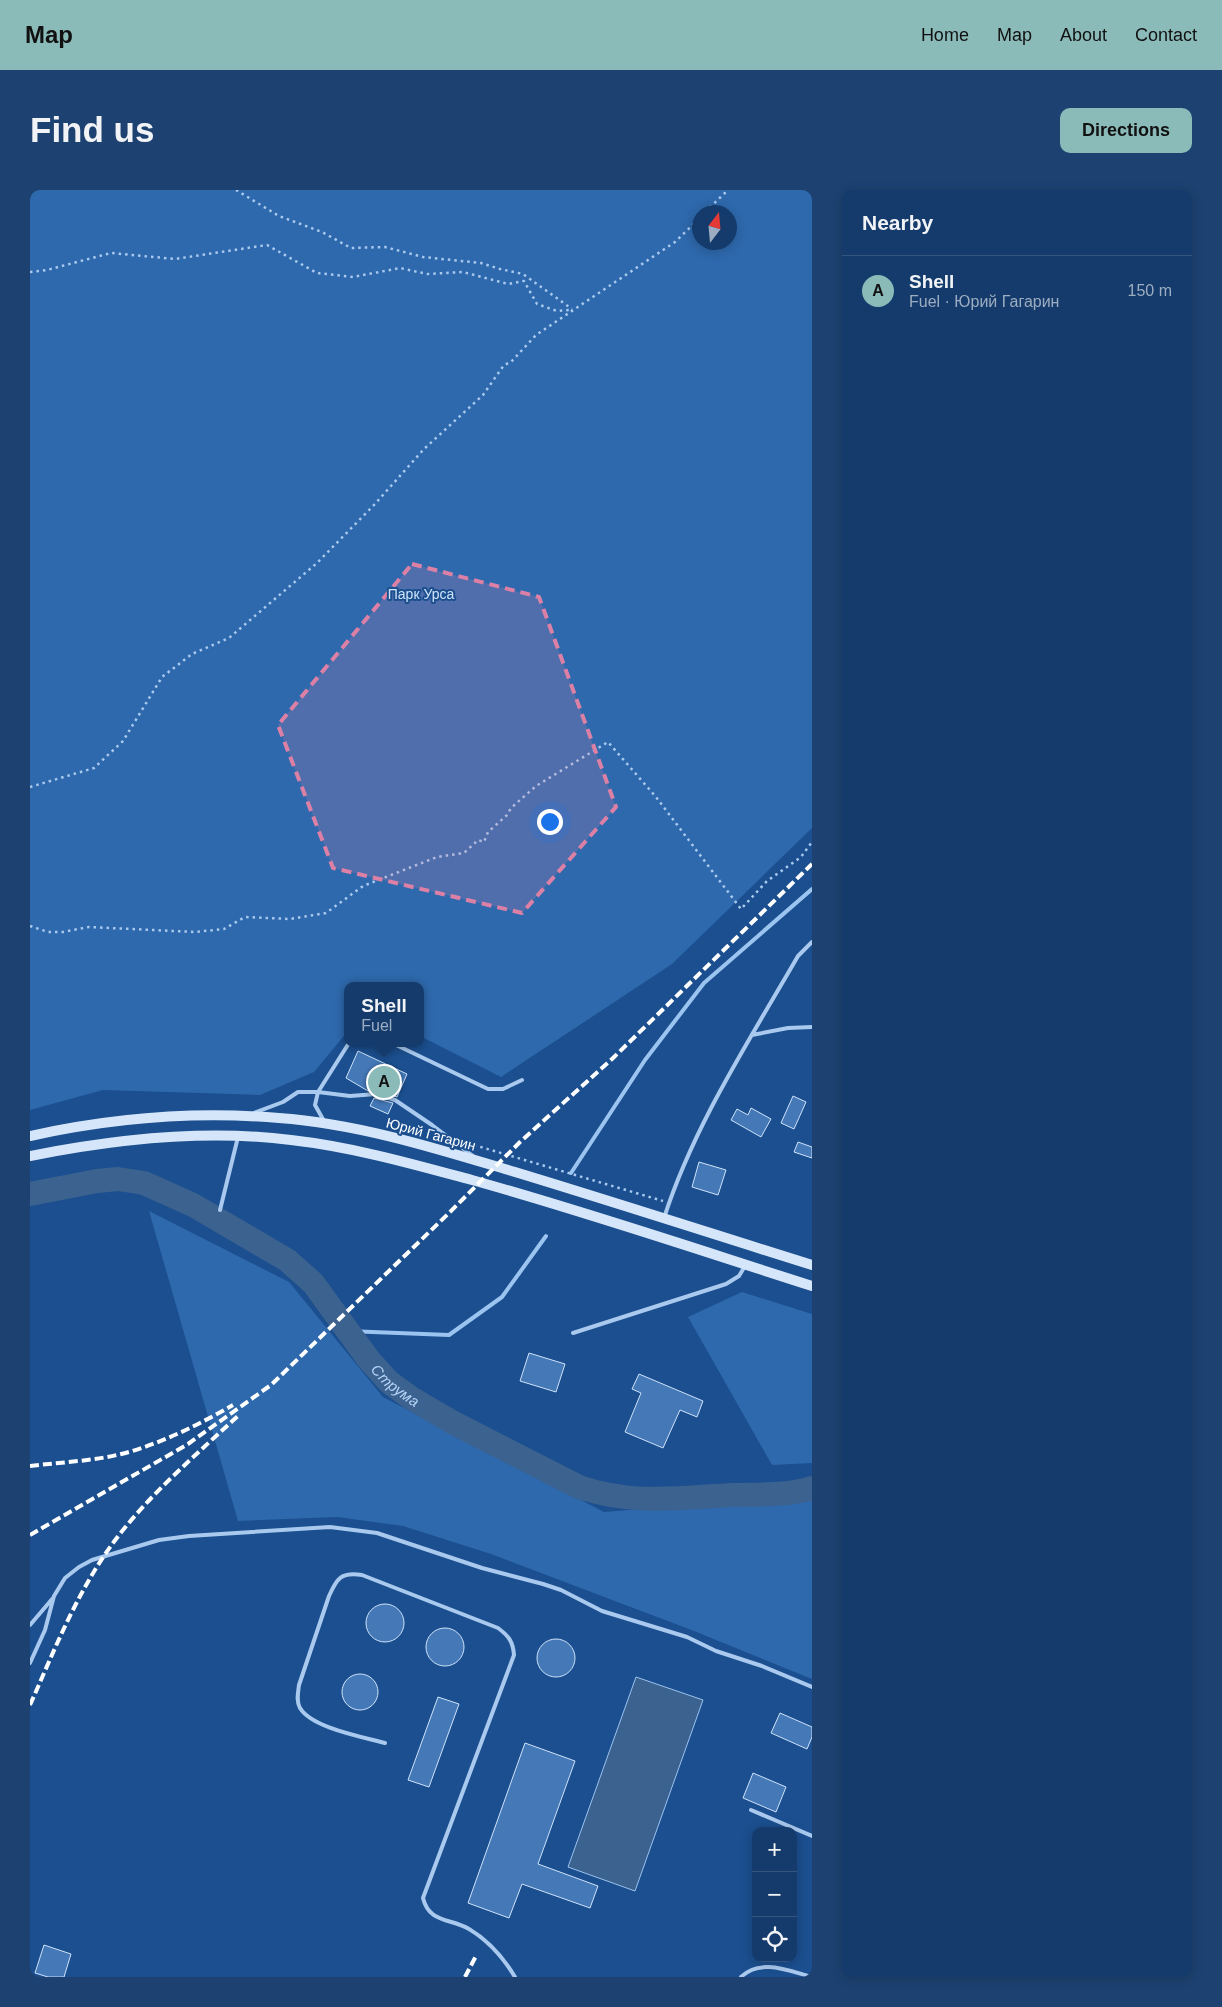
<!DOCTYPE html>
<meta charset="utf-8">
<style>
body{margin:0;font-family:Arial,sans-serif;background:#1d4271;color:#f1f3f6}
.controls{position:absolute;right:15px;bottom:15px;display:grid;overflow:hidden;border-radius:10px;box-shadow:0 2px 12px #0003}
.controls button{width:45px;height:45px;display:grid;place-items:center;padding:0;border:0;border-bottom:1px solid #33557e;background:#143b6b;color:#f1f3f6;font:25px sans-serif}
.compass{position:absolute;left:662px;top:15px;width:45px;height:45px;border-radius:50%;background:#143b6b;box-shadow:0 2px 12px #0003;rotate:16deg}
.you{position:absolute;left:519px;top:631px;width:18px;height:18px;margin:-12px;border:4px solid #fff;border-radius:50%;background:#1a73e8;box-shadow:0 0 0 8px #1a73e833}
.badge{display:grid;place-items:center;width:32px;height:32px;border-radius:50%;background:#8bbbb9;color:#111;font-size:16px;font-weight:700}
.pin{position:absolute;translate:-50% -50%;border:2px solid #fff;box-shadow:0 1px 5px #0006}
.popup{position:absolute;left:314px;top:792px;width:80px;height:65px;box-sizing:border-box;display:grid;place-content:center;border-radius:10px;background:#143b6b;filter:drop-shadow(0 1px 4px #0005);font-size:16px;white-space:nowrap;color:#9dadc1}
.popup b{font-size:19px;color:#f1f3f6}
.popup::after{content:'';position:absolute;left:50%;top:100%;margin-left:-10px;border:10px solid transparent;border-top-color:#143b6b}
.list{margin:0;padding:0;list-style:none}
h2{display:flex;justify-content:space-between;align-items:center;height:65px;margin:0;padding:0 20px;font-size:21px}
h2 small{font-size:16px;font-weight:400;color:#9dadc1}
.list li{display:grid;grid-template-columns:32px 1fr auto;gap:15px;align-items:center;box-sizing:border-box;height:70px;padding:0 20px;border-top:1px solid #33557e}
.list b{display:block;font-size:19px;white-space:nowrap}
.list p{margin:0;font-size:16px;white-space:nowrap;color:#9dadc1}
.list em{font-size:16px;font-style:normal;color:#9dadc1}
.icon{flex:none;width:28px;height:28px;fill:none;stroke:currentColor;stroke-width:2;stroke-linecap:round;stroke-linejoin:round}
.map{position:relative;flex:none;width:782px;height:1787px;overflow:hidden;border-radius:10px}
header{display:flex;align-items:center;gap:30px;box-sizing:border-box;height:70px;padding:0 25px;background:#8bbbb9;color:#111}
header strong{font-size:24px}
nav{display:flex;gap:28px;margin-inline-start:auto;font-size:18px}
.intro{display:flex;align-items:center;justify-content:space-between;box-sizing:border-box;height:120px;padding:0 30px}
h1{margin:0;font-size:35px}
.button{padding:12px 22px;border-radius:10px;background:#8bbbb9;color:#111;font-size:18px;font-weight:700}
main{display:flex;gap:30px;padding:0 30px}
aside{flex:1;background:#143b6b;border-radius:10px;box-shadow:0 2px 12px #0003}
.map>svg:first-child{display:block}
.green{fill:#2e69ad;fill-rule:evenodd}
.water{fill:#3c6290;stroke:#9cc4f0}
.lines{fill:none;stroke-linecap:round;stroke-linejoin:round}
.stream{stroke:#9cc4f0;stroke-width:4}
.river{stroke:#3c6290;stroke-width:24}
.building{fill:#4478b7;stroke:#cfe3fa}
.path{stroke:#a9c9ee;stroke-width:2.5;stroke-dasharray:2.5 4;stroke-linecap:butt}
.lane{stroke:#a9c9ee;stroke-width:4}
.secondary{stroke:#d6e6fa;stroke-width:10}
.rail{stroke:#fff;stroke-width:4;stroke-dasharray:9 4;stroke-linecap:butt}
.marked{fill:#dd80a5;fill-opacity:0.2;stroke:#dd80a5;stroke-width:4;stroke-dasharray:10 6;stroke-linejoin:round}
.labels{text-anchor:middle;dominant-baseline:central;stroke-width:4;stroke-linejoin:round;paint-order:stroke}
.park-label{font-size:14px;fill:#cfe3fa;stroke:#1b4f8f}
.street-label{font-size:14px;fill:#fff;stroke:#1b4f8f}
.water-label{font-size:15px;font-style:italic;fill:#b5d3f5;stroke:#1b4f8f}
</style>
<header>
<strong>Map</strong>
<nav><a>Home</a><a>Map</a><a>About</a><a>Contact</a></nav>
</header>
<div class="intro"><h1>Find us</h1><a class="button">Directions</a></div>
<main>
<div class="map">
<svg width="782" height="1787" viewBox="0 0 782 1787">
<rect width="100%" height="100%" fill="#1b4f8f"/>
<!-- green -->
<path class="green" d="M0,0H782V638L642,774L471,887L390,846V796H318V841L284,882L230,905L73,900L0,920ZM670,22H700V52H670Z
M119,1021L259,1092L353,1207L574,1322L782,1305V1489L664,1441L461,1364L373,1336L307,1327L208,1331Z
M712,1102L782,1124V1273L742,1275L658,1127Z"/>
<!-- water -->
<path class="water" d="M606,1487L673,1510L605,1701L538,1677Z"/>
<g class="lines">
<!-- stream -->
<path class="stream" d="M541,983L615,870L674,793L782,699
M317,1141L419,1145L472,1107L516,1046"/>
<!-- river -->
<path class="river" id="s1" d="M0,1004L67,991L88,989L114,993L163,1015L257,1070L283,1093L339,1170L359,1192L381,1208L422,1232L549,1297C602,1315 647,1308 702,1305C728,1304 757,1306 782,1298"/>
</g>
<!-- building -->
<path class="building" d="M328,861L377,884L367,907L347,900L338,901L316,888Z
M763,906L776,912L764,939L751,933Z
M344,908L363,913L358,924L340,916Z
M721,918L741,929L731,947L701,930L707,919L718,925Z
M768,952L782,957V968L764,962Z
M669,972L696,980L688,1005L662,997Z
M499,1163L535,1174L526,1202L490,1191Z
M609,1184L673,1211L667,1227L650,1220L633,1258L595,1242L611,1203L602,1199Z
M336 1433a19 19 0 1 1 38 0a19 19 0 1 1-38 0Z
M396 1457a19 19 0 1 1 38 0a19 19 0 1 1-38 0Z
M507 1468a19 19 0 1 1 38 0a19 19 0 1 1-38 0Z
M312 1502a18 18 0 1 1 36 0a18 18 0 1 1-36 0Z
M408,1507L429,1514L399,1597L378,1590Z
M750,1523L782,1537V1547L777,1559L741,1543Z
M495,1553L545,1571L508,1674L568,1696L560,1718L492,1694L479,1728L438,1713Z
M723,1583L756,1597L746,1622L713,1608Z
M14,1755L41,1764L34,1787H18L5,1783Z"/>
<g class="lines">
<!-- path -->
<path class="path" d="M206,0L249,26L292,42L321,58L355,57L393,67L451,73L470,79L493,84L542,119
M675,22L698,0
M0,82L17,80L81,63L145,69L237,55L287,83L323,87L370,78L397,84L433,82L478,94L494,91L507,114L527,121L540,120
M0,597L64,578L93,551L132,487L162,464L199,448L287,373L344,315L394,259L453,205L474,175L481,172L506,145L645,52L670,28
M0,736L18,742H33L59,737L165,742L194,739L215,727L260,729L296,723L333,696L407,667L434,663L448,650L454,652L458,642L477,625L481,618L506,596L578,552L626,607L711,719L737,691L771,667L782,652
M444,955L633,1011"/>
<!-- lane -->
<path class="lane" d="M722,845L758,838L782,837
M362,853L458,899H473L492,890
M224,923L253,912L268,902H288L320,906L346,904L365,910L402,935L443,966
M294,931L285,915L288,902L319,853
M190,1020L208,947
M634,1028C664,935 719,851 768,766L782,752
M543,1143L696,1094L709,1086L715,1076
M0,1435L23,1408
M0,1473L15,1440L24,1406L35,1388L49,1377L62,1370L129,1350L159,1346L300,1337L347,1343L452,1378L513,1394L531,1400L572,1421L657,1447L686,1461L732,1476L782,1497
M355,1553C333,1547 282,1538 270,1518C266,1511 268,1503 269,1495L299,1406C307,1388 311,1382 332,1385L468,1438C479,1446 483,1452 484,1465L393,1708C399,1733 420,1728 439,1739C459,1751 473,1767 485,1787
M721,1620L782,1646
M711,1787C730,1768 759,1781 782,1787"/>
<!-- secondary -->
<path class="secondary" d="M0,946C81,928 166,921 249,928C330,934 408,959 485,982C584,1012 683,1044 782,1075
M0,966C85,949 175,939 261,950C323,957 383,974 442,990C557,1022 669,1060 782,1096"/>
<!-- rail -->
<path class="rail" d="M0,1276C33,1272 67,1271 99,1262C136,1251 170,1234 203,1215
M0,1345L158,1254L241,1195L420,1022L490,952L582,869L782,674
M0,1515C25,1459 48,1399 86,1349C120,1304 168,1263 210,1224
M435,1787L446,1766"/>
</g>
<!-- marked area -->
<path class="marked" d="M382,374L509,407L586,617L492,723L303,678L248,535Z"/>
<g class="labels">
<!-- park labels -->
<g class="park-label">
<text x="391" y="404">Парк Урса</text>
</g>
<!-- street labels -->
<g class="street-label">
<text transform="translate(401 944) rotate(15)">Юрий Гагарин</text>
</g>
<!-- water labels -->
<g class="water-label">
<text stroke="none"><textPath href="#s1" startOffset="445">Струма</textPath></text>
</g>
</g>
</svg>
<div class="controls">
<button>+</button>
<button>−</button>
<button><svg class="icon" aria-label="locate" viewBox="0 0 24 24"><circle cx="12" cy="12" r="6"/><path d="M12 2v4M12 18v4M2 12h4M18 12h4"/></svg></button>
</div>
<svg class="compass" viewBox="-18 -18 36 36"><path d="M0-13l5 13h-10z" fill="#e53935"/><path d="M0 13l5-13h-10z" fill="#9dadc1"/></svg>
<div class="you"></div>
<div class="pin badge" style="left:354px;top:892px">A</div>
<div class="popup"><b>Shell</b>Fuel</div>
</div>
<aside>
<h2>Nearby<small></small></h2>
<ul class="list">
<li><span class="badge">A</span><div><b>Shell</b><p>Fuel · Юрий Гагарин</p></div><em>150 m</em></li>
</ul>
</aside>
</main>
